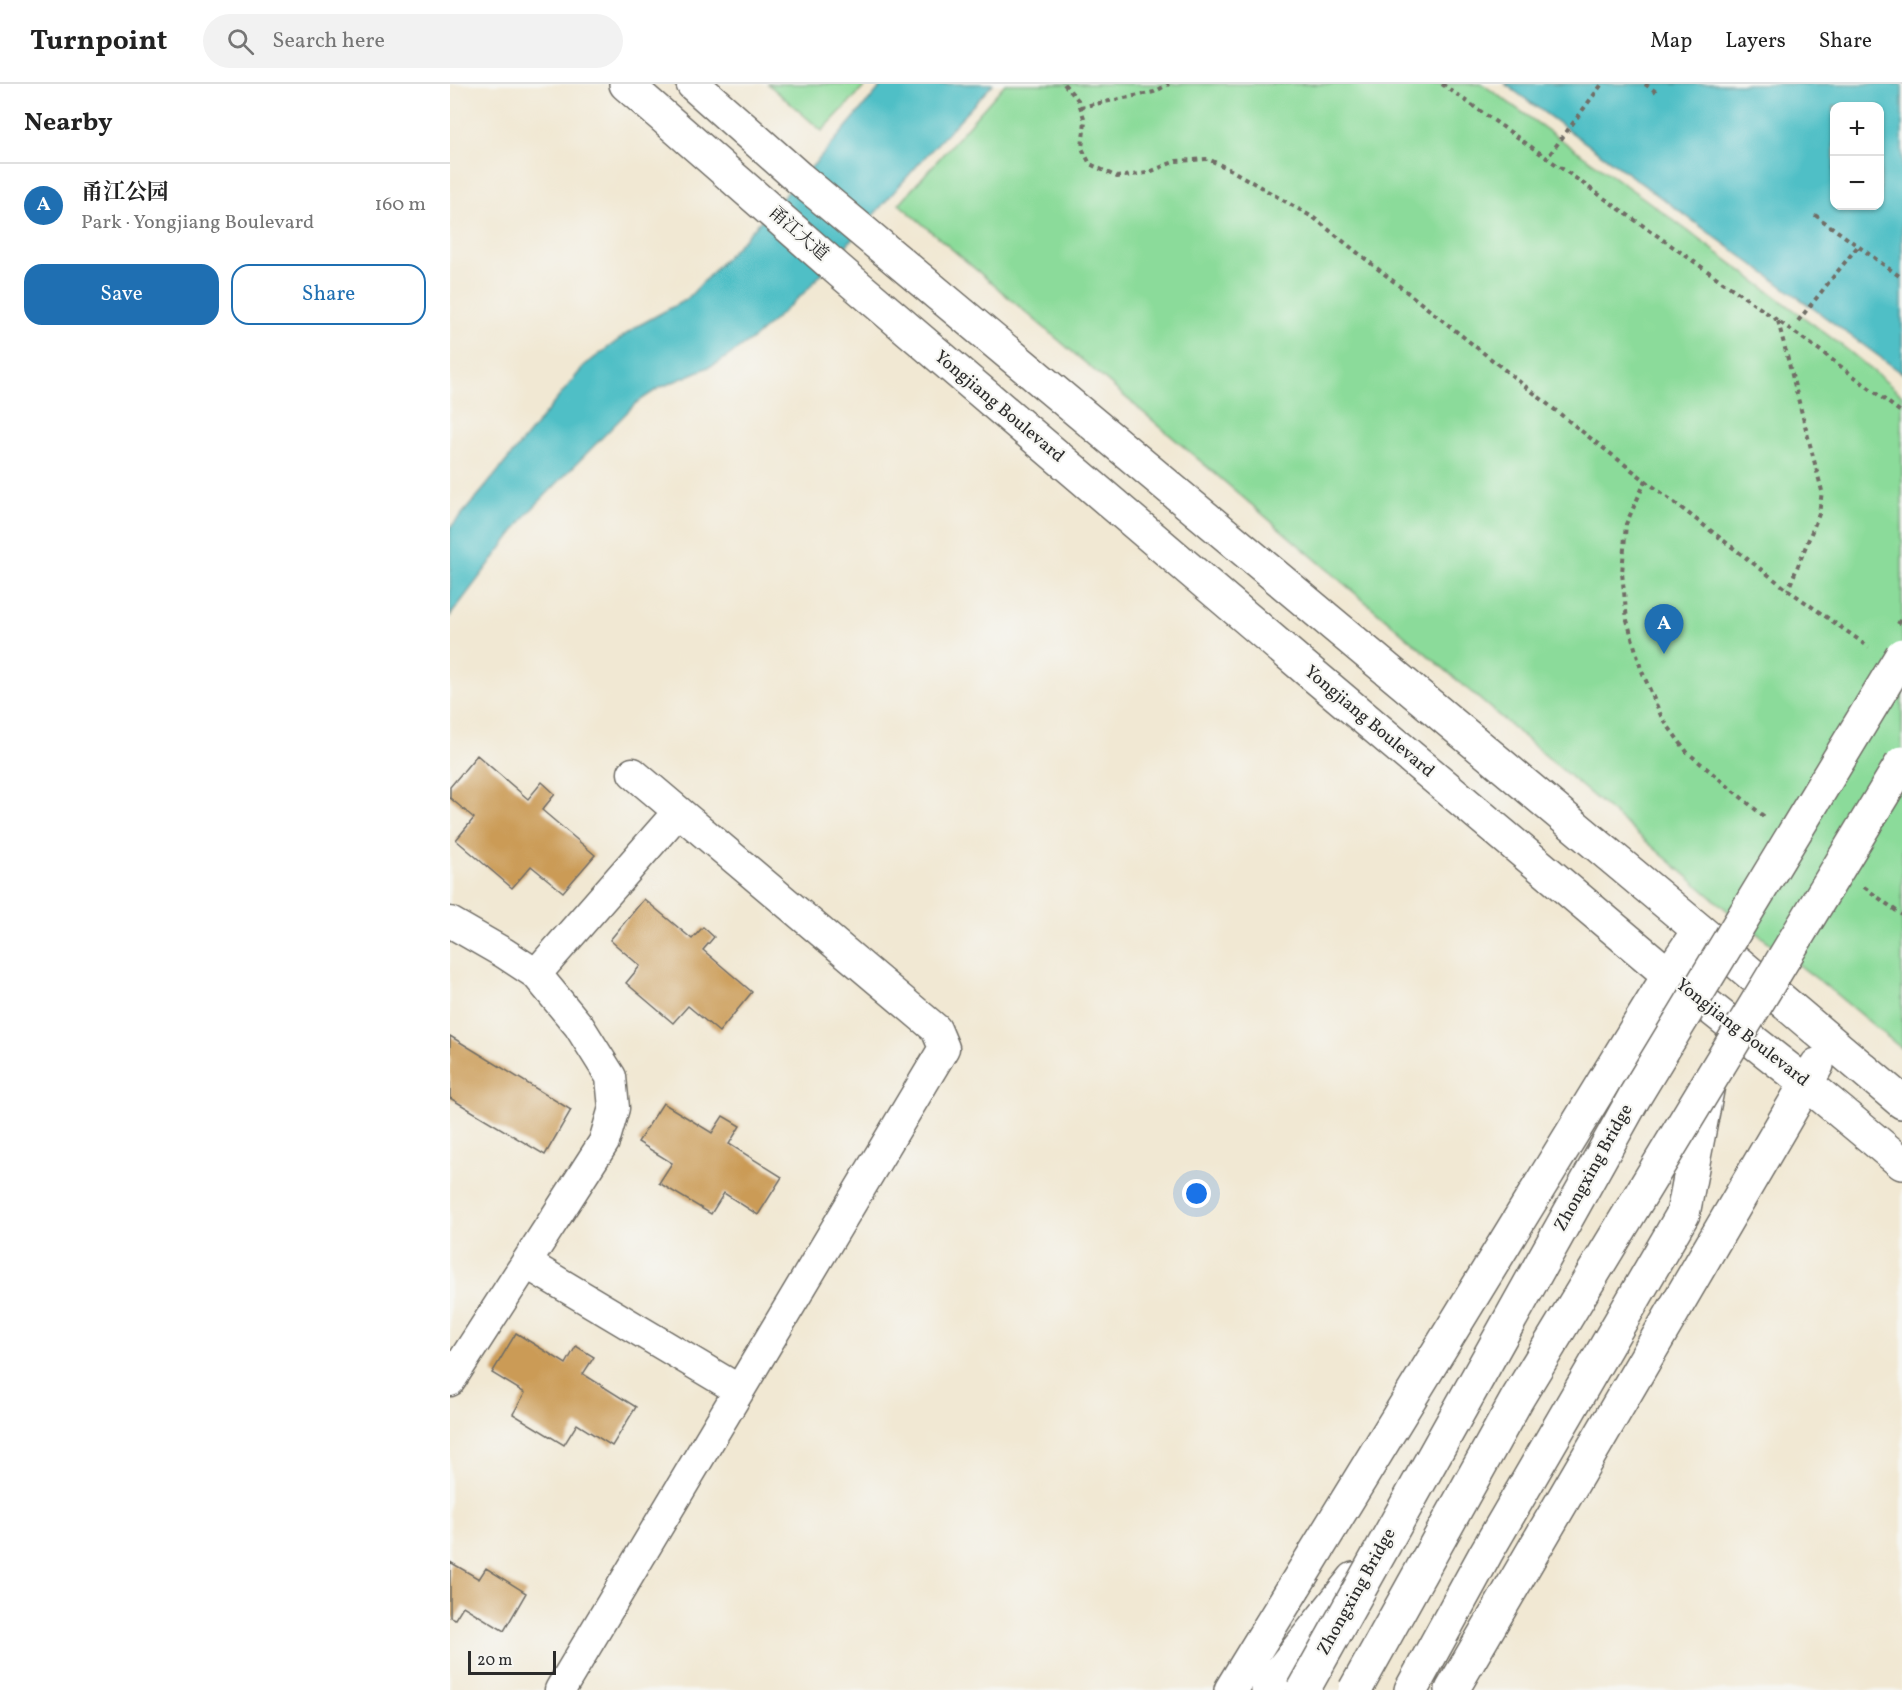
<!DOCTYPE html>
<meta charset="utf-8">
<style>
body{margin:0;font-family:Vollkorn,"Noto Serif SC",serif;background:#f2f2f2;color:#222}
.controls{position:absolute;right:18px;top:18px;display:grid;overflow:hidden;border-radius:12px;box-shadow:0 2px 4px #0004}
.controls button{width:54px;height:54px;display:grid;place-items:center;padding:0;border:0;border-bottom:2px solid #e0e0e0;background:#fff;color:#222;font:30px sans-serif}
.scale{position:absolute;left:18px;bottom:15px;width:88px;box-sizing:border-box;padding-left:6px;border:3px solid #2b2b2b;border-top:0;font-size:16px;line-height:21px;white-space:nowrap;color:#2b2b2b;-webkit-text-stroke:4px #f6f6f2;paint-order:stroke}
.you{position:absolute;left:747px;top:1110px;width:21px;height:21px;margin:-15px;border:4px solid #fff;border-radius:50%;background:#1a73e8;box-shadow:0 0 0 9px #1a73e833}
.badge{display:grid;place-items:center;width:39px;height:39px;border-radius:50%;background:#1f6fb2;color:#fff;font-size:20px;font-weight:700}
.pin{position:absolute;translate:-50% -50px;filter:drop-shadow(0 2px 3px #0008)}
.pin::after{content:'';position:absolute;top:32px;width:21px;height:18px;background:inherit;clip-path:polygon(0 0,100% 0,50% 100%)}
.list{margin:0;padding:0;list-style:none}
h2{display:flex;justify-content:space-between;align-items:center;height:78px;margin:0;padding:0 24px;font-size:26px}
h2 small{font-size:20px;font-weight:400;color:#767676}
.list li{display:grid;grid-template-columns:39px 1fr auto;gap:18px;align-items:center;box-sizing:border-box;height:84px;padding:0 24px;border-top:2px solid #e0e0e0}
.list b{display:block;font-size:22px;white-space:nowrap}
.list p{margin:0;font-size:20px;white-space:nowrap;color:#767676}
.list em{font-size:20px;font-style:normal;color:#767676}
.actions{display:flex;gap:12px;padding:18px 24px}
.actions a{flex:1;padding:14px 0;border:2px solid #1f6fb2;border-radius:18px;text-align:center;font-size:21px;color:#1f6fb2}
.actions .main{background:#1f6fb2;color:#fff}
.icon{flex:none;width:33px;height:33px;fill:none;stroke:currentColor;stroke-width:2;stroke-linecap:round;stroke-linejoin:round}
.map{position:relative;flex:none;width:1452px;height:1606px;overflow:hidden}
header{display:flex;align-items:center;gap:36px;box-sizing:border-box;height:84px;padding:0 30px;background:#fff;border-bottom:2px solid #e0e0e0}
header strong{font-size:28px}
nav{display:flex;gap:33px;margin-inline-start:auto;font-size:21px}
.search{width:420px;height:54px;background:#f2f2f2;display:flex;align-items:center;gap:15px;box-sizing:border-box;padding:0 21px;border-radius:33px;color:#767676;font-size:22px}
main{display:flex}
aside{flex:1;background:#fff}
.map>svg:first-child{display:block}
.green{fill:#8bdb9a;stroke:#5b8362;stroke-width:1.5}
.water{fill:#50bfc6;stroke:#3e7578;stroke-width:1.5;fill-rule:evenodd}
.building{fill:#cb9b57}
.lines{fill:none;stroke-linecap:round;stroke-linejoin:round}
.minor-casing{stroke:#706d66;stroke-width:33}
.major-casing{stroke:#706d66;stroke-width:36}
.path{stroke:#706d66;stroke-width:4;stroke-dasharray:4.5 4.5;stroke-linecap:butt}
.minor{stroke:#fff;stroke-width:30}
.major{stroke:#fff;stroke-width:33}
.major-bridge-casing{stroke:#706d66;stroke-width:36;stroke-linecap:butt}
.major-bridge{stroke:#fff;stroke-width:33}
.labels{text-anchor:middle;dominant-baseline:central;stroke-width:4.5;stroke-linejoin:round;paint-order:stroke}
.street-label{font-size:18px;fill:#2b2b2b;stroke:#f6f6f2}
</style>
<header>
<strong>Turnpoint</strong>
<div class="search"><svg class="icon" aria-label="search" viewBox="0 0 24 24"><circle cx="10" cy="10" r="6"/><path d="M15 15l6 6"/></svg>Search here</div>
<nav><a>Map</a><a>Layers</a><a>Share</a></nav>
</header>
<main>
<aside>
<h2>Nearby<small></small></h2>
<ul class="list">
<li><span class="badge">A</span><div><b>甬江公园</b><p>Park · Yongjiang Boulevard</p></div><em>160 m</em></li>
</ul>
<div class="actions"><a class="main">Save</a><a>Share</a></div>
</aside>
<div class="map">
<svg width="1452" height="1606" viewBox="0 0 1452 1606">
<rect width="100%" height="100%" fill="#f6f6f2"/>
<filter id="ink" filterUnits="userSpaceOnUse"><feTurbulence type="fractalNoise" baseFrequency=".0167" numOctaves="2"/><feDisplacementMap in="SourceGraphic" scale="12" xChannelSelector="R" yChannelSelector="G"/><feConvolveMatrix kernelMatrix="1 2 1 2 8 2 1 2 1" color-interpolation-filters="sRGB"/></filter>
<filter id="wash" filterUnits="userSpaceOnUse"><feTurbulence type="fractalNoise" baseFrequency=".008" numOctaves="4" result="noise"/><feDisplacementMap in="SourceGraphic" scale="24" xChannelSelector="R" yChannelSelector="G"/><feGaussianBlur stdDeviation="1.35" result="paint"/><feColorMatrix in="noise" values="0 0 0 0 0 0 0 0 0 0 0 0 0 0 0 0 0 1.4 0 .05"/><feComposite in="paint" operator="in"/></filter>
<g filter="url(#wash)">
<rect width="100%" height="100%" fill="#f1e8d3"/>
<!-- green -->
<path class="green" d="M318,0H417L372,47Z
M555,0H1032L1195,115L1399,267L1452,311V965L1375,901L1279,828L449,120Z"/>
<!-- water -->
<path class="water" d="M433,0H543L473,75L357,206L304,254L268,279L209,304L186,319L78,429L0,532V444L32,407L135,281L186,243L237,215L369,75Z
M1055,0H1452V289ZM1430,22V122H1384V22Z"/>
<g id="blocks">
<!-- building -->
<path class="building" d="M27,671L78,715L92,698L105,710L92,726L145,771L113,808L81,782L62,804L6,756L24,734L0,714V703Z
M194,815L242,855L253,843L264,853L253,866L302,908L269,948L238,922L223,939L176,899L190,882L160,856Z
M0,952L121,1026L95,1071L0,1014Z
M213,1019L262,1049L273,1032L290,1042L279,1060L332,1093L308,1131L274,1109L261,1130L209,1099L222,1079L188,1058Z
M66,1249L116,1280L126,1262L144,1273L133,1290L186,1323L162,1362L127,1340L114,1361L63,1330L75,1309L42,1289Z
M0,1478L29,1495L36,1484L76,1509L54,1547L13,1522L5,1535L0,1533Z"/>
</g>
</g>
<g filter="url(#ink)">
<use href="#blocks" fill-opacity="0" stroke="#706d66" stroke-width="1.5"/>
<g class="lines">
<!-- minor casing -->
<g class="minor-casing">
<path id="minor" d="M0,838L54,869L86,890L129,942L161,993L164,1024L154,1058L0,1297
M86,890L228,728
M76,1179L289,1306
M110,1606L494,964L486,945L183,689"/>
</g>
<!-- major casing -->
<g class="major-casing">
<path id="major" d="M176,0L392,189L861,589L1219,891L1356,999L1452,1079
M243,0L349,94L1249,846L1452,1018
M781,1606L1219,891L1249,846
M818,1606L823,1597L904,1495
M961,1606L1036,1469L1233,1130L1258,1001
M1002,1606L1367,981"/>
</g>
<!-- path -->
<path class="path" d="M614,0L628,16L635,37L632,64L640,80L667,93L697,89L726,77L758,75L781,86L864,134L1144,357L1338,506L1419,563
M992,0L1368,265L1452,329
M1195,0L1209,10
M630,23L704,8L719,0
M1100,70L1152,0
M1365,131L1452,194
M1328,237L1372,407L1369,430L1338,506
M1348,237L1408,162
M1196,396L1176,440L1172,489L1177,536L1191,585L1212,634L1237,668L1317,735
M1448,540L1452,533
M1414,803L1452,831"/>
<!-- minor -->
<use href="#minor" class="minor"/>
<!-- major -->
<use href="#major" class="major"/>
<!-- major-bridge casing -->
<g class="major-bridge-casing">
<path id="major-bridge" d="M853,1606L1185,1012L1452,571
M905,1606L1067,1315L1452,679"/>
</g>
<!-- major-bridge -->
<use href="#major-bridge" class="major-bridge"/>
</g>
</g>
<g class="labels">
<!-- street labels -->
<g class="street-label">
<text transform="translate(348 150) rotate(41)">甬江大道</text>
<text transform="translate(549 323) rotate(40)">Yongjiang Boulevard</text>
<text transform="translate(919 638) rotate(40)">Yongjiang Boulevard</text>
<text transform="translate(1292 949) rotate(38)">Yongjiang Boulevard</text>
<text transform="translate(1144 1084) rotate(-61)">Zhongxing Bridge</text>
<text transform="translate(907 1508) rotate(-61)">Zhongxing Bridge</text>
</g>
</g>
</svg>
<div class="controls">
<button>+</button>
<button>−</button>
</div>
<div class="scale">20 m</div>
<div class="you"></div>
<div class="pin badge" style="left:1214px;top:570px">A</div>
</div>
</main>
